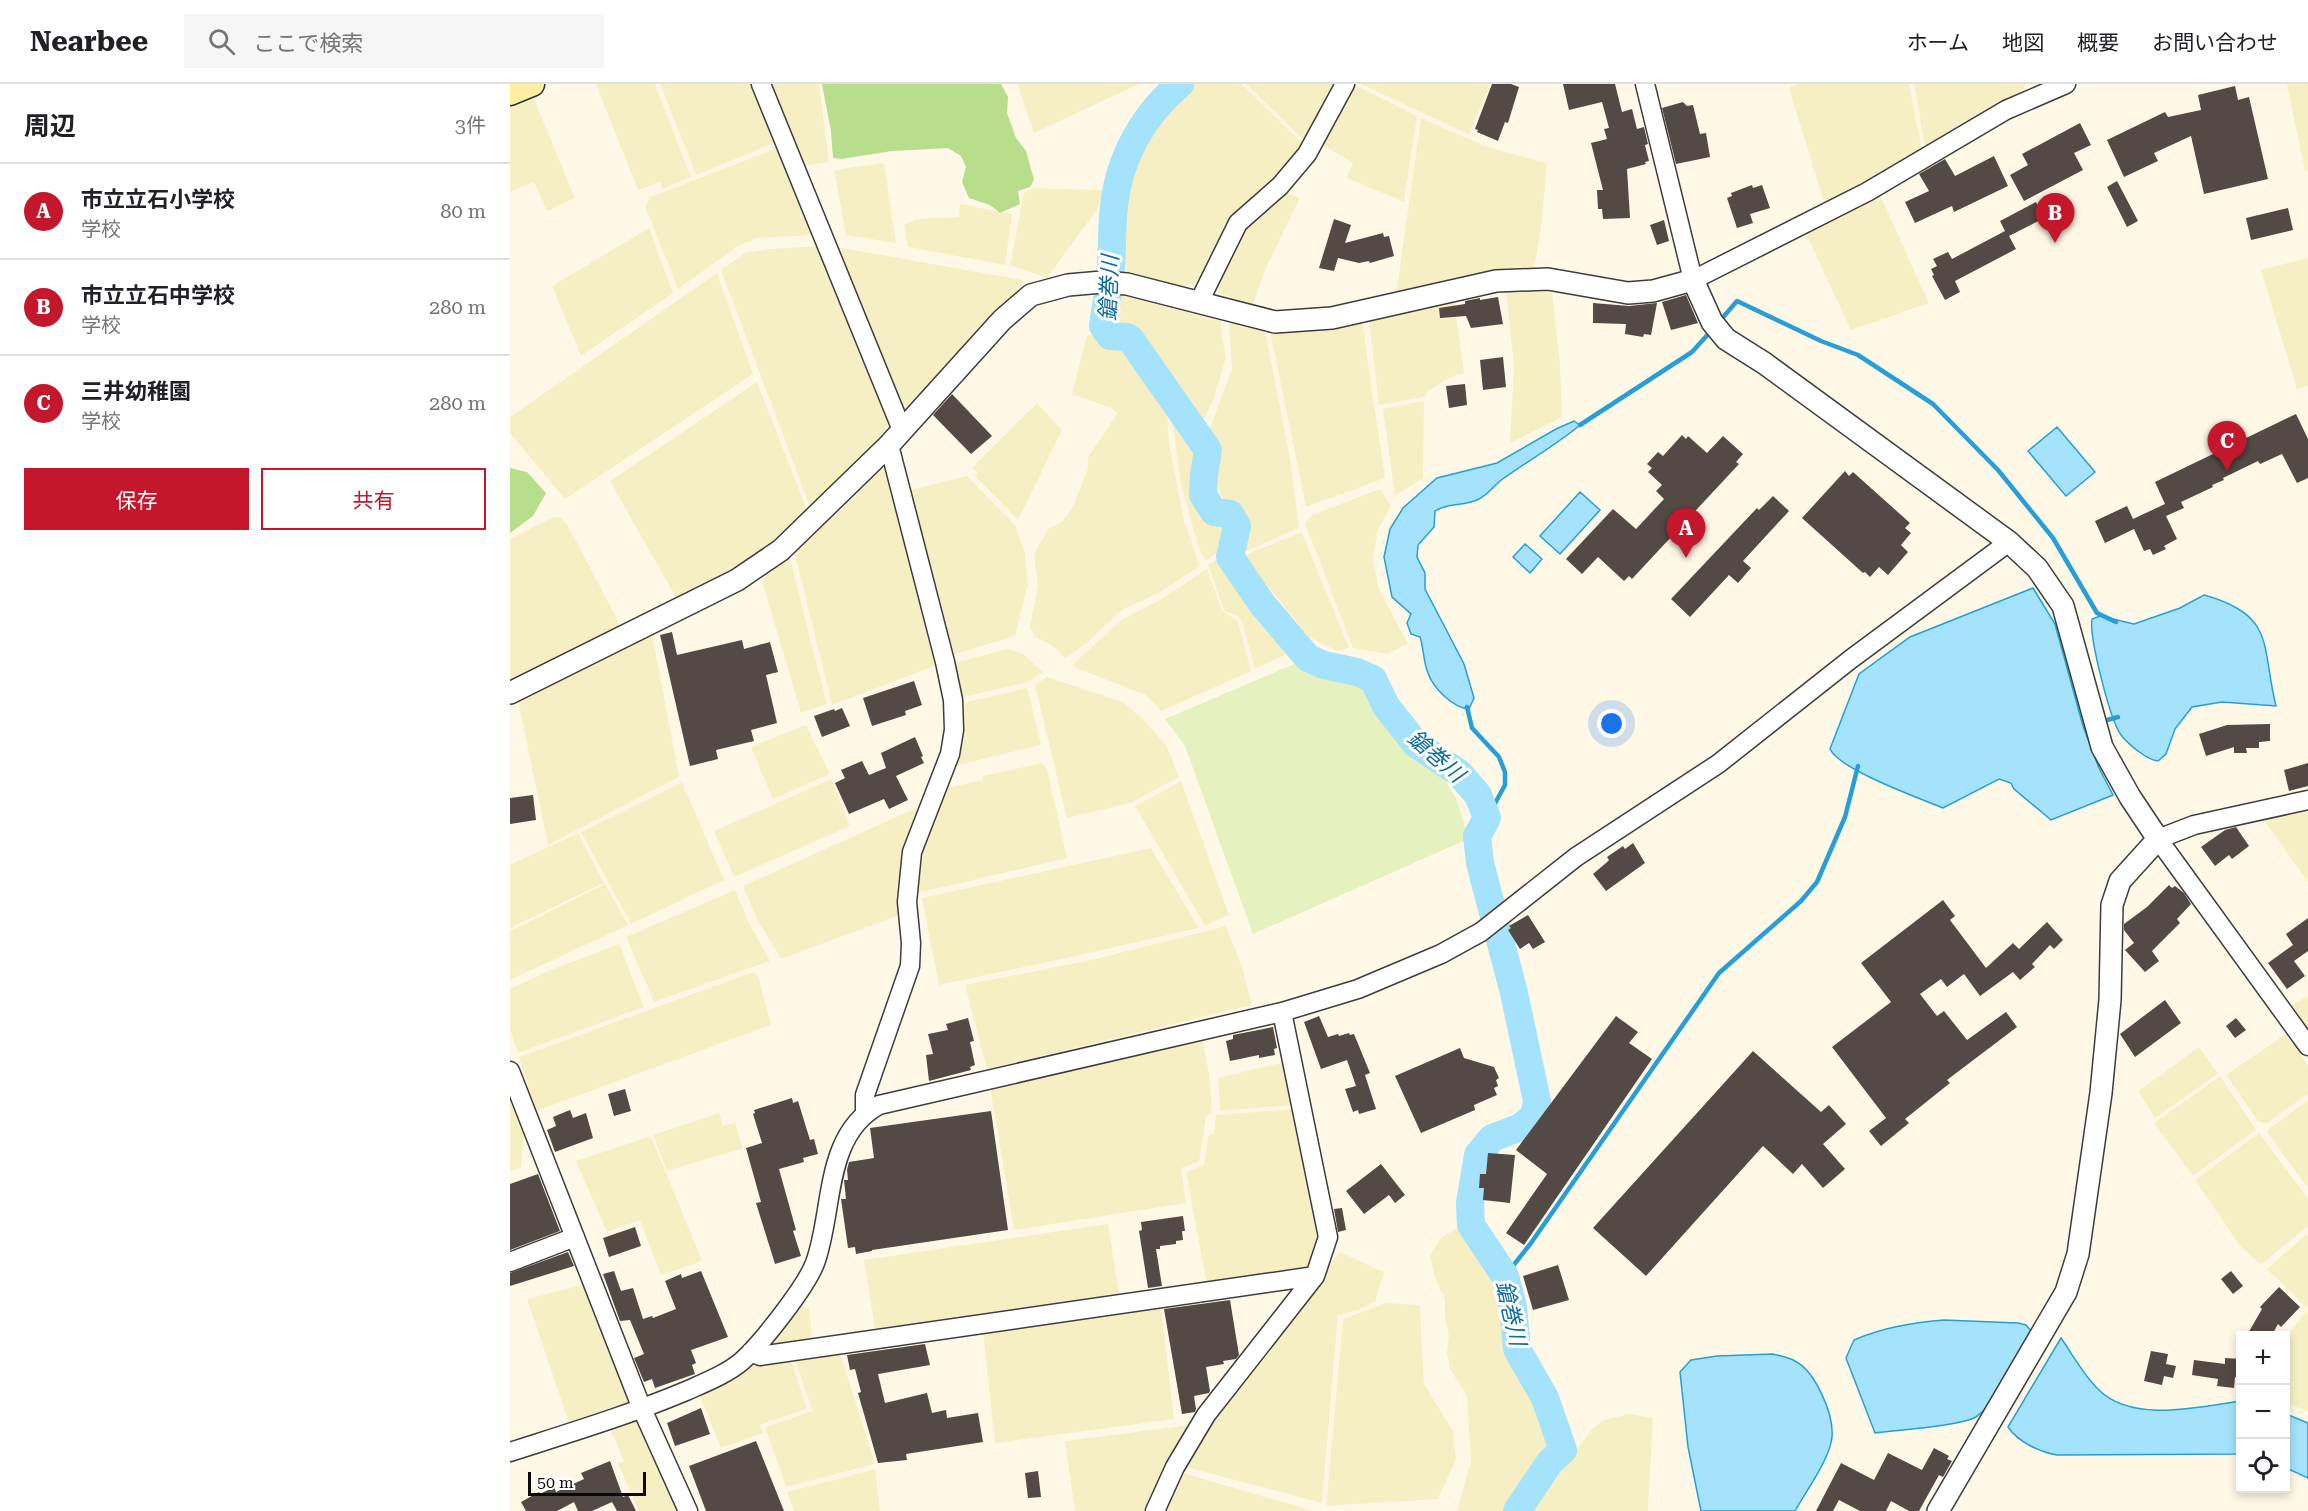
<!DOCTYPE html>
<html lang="ja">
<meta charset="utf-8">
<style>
body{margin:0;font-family:"Roboto Serif","Noto Sans JP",serif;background:#f6f6f6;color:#202124}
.controls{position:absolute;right:18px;bottom:18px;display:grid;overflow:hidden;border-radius:0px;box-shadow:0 3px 9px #0003}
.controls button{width:54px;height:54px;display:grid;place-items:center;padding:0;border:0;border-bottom:2px solid #e0e0e0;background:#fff;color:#202124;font:30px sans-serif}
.scale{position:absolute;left:18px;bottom:15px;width:118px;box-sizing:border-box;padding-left:6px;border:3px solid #0a0a0a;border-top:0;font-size:16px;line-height:21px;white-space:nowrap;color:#0a0a0a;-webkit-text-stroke:4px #fff;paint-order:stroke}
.you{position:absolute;left:1102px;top:640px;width:21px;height:21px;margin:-15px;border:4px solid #fff;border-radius:50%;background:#1a73e8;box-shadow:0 0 0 9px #1a73e833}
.badge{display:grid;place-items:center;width:39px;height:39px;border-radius:50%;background:#c4172c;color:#fff;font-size:20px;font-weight:700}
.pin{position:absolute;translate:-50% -50px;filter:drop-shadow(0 2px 3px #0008)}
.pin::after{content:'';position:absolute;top:32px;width:21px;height:18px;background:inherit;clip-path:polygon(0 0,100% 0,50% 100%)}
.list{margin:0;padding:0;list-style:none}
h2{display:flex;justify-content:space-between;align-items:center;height:78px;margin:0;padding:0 24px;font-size:26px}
h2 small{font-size:20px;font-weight:400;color:#757577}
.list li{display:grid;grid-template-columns:39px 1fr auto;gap:18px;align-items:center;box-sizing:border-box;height:96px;padding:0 24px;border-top:2px solid #e0e0e0}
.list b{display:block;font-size:22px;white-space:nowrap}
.list p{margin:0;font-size:20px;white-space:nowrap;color:#757577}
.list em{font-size:20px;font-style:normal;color:#757577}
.actions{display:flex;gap:12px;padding:18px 24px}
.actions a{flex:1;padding:14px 0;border:2px solid #c4172c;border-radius:0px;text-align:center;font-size:21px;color:#c4172c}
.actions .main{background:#c4172c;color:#fff}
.icon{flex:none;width:33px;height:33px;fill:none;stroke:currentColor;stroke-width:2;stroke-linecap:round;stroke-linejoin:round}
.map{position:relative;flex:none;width:1798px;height:1427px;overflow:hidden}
header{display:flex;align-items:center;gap:36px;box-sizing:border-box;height:84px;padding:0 30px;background:#fff;border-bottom:2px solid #e0e0e0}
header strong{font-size:28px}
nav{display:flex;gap:33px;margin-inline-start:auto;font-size:21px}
.search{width:420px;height:54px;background:#f6f6f6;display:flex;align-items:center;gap:15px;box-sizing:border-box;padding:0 21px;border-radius:0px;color:#757577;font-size:22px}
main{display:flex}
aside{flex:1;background:#fff}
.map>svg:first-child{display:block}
.farmland{fill:#f7efc4}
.forest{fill:#b6de8b}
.pitch{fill:#e5f2c0}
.water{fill:#a5e2fc;stroke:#269fd9;stroke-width:1.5}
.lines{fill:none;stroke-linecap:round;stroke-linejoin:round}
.stream{stroke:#269fd9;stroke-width:4.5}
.river{stroke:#a5e2fc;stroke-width:28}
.building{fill:#534945}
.minor-casing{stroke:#3d3d3d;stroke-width:21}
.tertiary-casing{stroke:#3d3d3d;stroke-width:24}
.secondary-casing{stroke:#2c2c2c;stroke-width:27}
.minor{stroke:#fff;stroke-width:18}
.tertiary{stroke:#fff;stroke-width:21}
.secondary{stroke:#ffeea1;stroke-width:24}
.labels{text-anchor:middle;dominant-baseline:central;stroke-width:6;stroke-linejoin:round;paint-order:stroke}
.water-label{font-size:22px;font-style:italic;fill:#0a6ca4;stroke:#fff}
</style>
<header>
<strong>Nearbee</strong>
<div class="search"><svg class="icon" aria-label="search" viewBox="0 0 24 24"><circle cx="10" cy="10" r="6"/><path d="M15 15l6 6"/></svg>ここで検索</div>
<nav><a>ホーム</a><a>地図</a><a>概要</a><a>お問い合わせ</a></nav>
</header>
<main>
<aside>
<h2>周辺<small>3件</small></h2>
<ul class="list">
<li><span class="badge">A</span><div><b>市立立石小学校</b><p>学校</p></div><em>80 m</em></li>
<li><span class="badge">B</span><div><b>市立立石中学校</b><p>学校</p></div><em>280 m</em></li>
<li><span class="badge">C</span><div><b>三井幼稚園</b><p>学校</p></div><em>280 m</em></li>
</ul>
<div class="actions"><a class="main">保存</a><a>共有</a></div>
</aside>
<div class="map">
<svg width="1798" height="1427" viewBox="0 0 1798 1427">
<rect width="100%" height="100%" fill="#fff8e6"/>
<!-- farmland -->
<path class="farmland" d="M86,0H145L181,93L153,105L150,98L128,106Z
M150,0H244L267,58L186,91Z
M259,0H309L319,78L291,82Z
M507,0H629L524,49Z
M685,0H732L794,61L764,99L747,108L714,141L696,190L684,200L663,203L618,190L610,160L621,96L632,65L646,36Z
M736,0H827L796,59Z
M843,0L907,32L894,118L837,94L843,79L809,59Z
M851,0H980L959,51Z
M1290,0H1399L1413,71L1316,124L1280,8V3Z
M1404,0H1514L1515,11L1416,69Z
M1777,0H1798V87H1795Z
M24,15L65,114L37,127L24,98L0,108V24Z
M911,34L980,64L1037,79L1031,144L1023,190L886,211Z
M270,63L308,151L247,154L228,162L168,205L135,122L140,113Z
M374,79L386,159L336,151L324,86Z
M524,104L593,106L588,124L537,194L500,181L514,109Z
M772,107L790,114L756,184L743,220L711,210L706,204L731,152Z
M1369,109L1419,219L1341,246L1296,150Z
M450,120L502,130L495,181L398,163L394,141L406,135L449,133Z
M139,144L163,209L71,272L42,202Z
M312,162L382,335L367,359L301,426L211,186L235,169L259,165Z
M327,163L512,196L513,199L399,327L390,326Z
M1798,174V302L1787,305L1751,186Z
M207,189L243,290L55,415L0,349V333Z
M996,205L1042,209L1050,280L1052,333L1000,359L1004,282Z
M612,209L711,237L712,254L716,273L704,314L691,341L640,263L627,248L600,241L599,232Z
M944,216L954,289L939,294L917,308L914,313L869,321L859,237Z
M852,237L875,394L796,423L760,247H809Z
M719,239L755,245L781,380L789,444L732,469L726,464L732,440L710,410L700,383L703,366L696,354L722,285Z
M577,251H588L592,257L613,262L657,327L659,358L674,437L690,482L649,509L612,526L575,561L555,574L541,561L525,553L520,543L528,502L524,470L538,445L553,437L563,422L578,385V373L607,330L603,325L562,310Z
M247,298L299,431L251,470L169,519L100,397Z
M914,317L913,394L885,412L873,325Z
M527,319L552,346L508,436L464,391L468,389L462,384Z
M667,340L684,365L690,418L699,430L710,436L714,447L712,466L695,477L687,459L670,396L663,341Z
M371,384L380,386L430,580L322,621L284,467L344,414Z
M457,392L505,441L515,468L518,500L505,552L439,572L397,407Z
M870,405L881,422L868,446L863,474L868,503L898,560L877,570L843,564L795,440L802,431Z
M43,433L51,434L58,442L112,544L0,600V455Z
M792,448L839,564L827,567L799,553L733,472Z
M279,470L317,620L291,629L252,497L256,493L253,488Z
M715,472L745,517L785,566L745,585L732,538L729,533L714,527L698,480Z
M697,485L712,527L728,537L741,587L651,627L636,611L566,584L562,581L611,536L648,517Z
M142,549L169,693L38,761L8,616L47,599Z
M497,565L512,569L533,588L519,598L449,614L441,580Z
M537,593L613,618L631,633L656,661L669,693L621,719L557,734L525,601Z
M515,604L518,606L531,661L439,683L449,620Z
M296,641L320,690L263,715L241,663Z
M532,679L537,685L557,774L404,810L410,768L427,721L438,704L472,696L473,692Z
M321,695L340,742L224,793L204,747Z
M671,697L719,831L695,842L625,722Z
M172,698L214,796L121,840L71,748Z
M413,721L392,830L271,875L247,835L233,802Z
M1798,723V798L1755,738L1760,732Z
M68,749L94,799L0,844V781Z
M641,764L689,844L566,872L429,901L412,814Z
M95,800L118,841L0,896V847Z
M225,806L238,837L260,877L144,918L116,853Z
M716,842L732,883L742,921L477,985L455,901L586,875Z
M109,860L134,923L8,969L0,945V905L38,887Z
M243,888L248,892L261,941L26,1027L9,973Z
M1798,912V947L1780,922Z
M1776,950L1798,981V1010L1756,1040L1748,1037L1716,991Z
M692,955L699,989L702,1028L696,1032L689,1078L671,1084L676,1119L504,1146L480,1003Z
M1689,963L1708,990L1645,1034L1628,1007Z
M775,978L785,1021L710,1027L708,994Z
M1710,992L1746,1046L1683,1092L1644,1039Z
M0,1011L14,1048L11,1083L0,1087Z
M1798,1016V1104L1757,1048L1760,1044Z
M785,1025L810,1151L805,1174L792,1187L697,1201L676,1088L694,1081L698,1052L704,1049L706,1031Z
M209,1029L213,1042L225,1038L233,1064L157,1087L143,1051Z
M1749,1049L1798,1115V1142L1751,1181L1730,1162L1685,1096Z
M141,1052L192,1177L151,1191L130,1136L97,1148L66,1077Z
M598,1140L610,1215L366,1251L354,1176Z
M952,1141L986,1195L998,1268L1014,1298L1037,1353L1039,1368L993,1427H947L961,1377L957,1312L940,1285L937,1269L939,1252L935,1235V1215L925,1194L920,1172L931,1154Z
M1798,1149V1224H1797L1757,1185Z
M830,1168L874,1188L865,1218L846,1227L828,1231L812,1419L672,1382L683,1362L788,1220Z
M75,1200L121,1319L60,1342L17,1215Z
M290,1219L295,1224H299L303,1261L252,1266Z
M876,1219L910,1221L914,1300L943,1347L946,1375L928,1415L816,1422L833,1235Z
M651,1223L664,1335L485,1359L473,1248Z
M1796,1228H1798V1328L1776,1318V1253Z
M330,1268L365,1380L276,1403L255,1343L302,1327L285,1275Z
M281,1275L297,1325L250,1341L253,1349L211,1364L189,1309L239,1279Z
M1119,1330L1143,1334L1138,1427H1022L1082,1345L1094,1336Z
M128,1336L170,1427H129L108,1380L114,1377L101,1347Z
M681,1341L655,1380L635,1427H565L555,1357Z
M365,1385L370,1427H284L277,1408Z
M669,1388L804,1427H652Z"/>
<!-- forest -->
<path class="forest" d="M312,0H491L498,13L497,29L506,54L516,67L524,96L520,103L508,107L510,120L490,129L480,121L459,114L452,98L456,83L451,72L438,64L382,67L332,75L323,74L321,47Z
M0,384L17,388L36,409L23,432L0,449Z"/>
<!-- pitch -->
<path class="pitch" d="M789,578L811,587L844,595L861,606L881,642L931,689L948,718L958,755L743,850L675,662L655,635Z"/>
<!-- water -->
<path class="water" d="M1064,337L1070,341C1045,362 1016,378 990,397C983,403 977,411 969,415C954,423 938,418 925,427L924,443L908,461L907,473L915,489V505L954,580L964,614L959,625C943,624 923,604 918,589C913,577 914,565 910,553L901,550L897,539L901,530L882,513L874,473L880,445L893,424L927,394L987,379L1046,345Z
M1547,343L1585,388L1556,412L1518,367Z
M1070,408L1090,426L1050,470L1030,452Z
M1015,460L1032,475L1020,489L1003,473Z
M1523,504L1545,540L1573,642L1589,684L1603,711L1541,736L1504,705L1501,699L1489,695L1433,724C1409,714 1330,686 1320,665L1349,590L1400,553Z
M1694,511C1766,531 1751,561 1766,622L1712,618L1682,623L1665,645L1656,670L1648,677C1637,676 1618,660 1611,651C1600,636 1579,553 1582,535L1590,532L1624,540L1670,524Z
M1434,1236L1508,1239L1516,1241L1523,1249C1509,1272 1486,1320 1466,1333C1450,1342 1386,1346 1365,1349L1336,1274L1344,1256C1374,1243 1402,1239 1434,1236Z
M1551,1254C1563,1271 1574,1292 1589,1306C1622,1339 1689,1323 1730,1317V1370L1547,1371C1530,1368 1508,1358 1498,1343Z
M1263,1270C1270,1272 1278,1273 1285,1277C1305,1287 1324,1330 1322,1353C1320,1375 1296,1407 1285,1427H1191L1178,1363L1170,1288L1181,1276L1207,1272Z
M1776,1330L1798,1339V1394L1776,1384Z"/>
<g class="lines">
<!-- stream -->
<path class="stream" d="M1209,238L1227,217L1311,257L1348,271L1423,320L1488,386L1543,454L1587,529L1606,538
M1070,341L1182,268L1201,247
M957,623L962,644L989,673L995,688V701L977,734
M1590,638L1608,633
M995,1192L1021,1159L1209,889L1291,817L1307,798L1335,733L1348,682"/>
<!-- river -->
<path class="river" d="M670,0C633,31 609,74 604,122C601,145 603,169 600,192C599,208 595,225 593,242L600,252L617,253L621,256L698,366L694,391L693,411L704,428L720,430L727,442L720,473L753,521L798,574L814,581L847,588L863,595L876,622L906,660L949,689L968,711L977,734L967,752L970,779L1004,909L1027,1017L1024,1032L1011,1043L982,1054L968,1071L960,1119L961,1141L995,1192L1003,1223L1007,1265L1035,1314L1053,1366L1040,1378L1007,1427"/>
</g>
<!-- building -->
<path class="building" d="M982,0H1001L1009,3L998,39L995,38L988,57L967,48L968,46L965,45Z
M1053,0H1105L1112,28L1122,25L1127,45L1134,43L1138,60L1135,61L1139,77L1135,78L1136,80L1117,85L1120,134L1093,135L1092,125H1088L1087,106H1093L1081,59L1097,55L1094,45L1099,44L1092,18L1059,26Z
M1725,2L1728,16L1739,13L1758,95L1694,110L1681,52L1644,69L1648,77L1614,93L1597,56L1655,28L1658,33L1691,26L1688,11Z
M1173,18L1177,22L1183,21L1190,50L1196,49L1200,73L1166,80L1152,24Z
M1570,39L1581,61L1564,69L1573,86L1514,117L1500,91L1518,81L1512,70Z
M1484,72L1498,102L1444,128L1442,122L1405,139L1395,118L1419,107L1409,90L1435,75L1445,92Z
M1607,97L1628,137L1617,143L1597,103Z
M1242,101L1243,104L1252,101L1260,124L1240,130L1243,139L1227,144L1217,114L1222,112L1221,109Z
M1526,118L1534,134L1499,152L1506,165L1445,197L1450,208L1435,216L1422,192L1424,191L1421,185L1427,182L1423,175L1438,168L1442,175L1495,147L1490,137Z
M1778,124L1783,146L1741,156L1736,134Z
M824,135L841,141L835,159L873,149L874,153L879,152L884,172L860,179L859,177L849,179L828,174L824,187L809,184Z
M1154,136L1159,157L1147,161L1140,141Z
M1176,211L1188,239L1161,246L1152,218Z
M988,213L993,240L961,244L956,232L930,234L929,224L955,220V217L970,214V216Z
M1083,219L1119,222L1147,219L1141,251L1134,250L1133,253L1115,250L1116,240L1083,239Z
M993,273L996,303L973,306L970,276Z
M955,300L957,321L939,324L936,302Z
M442,310L482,352L461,370L423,331Z
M1786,330L1798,355V394L1787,399L1772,370L1750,380L1748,377L1713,394L1714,396L1702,401L1703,403L1671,418L1674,424L1656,432L1667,455L1654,462L1656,465L1643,471L1640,465L1634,467L1624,445L1595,459L1585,437L1617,422L1623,435L1655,420L1645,398Z
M1172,351L1176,355L1178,352L1197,369L1213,352L1233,370L1226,378L1229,380L1122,495L1119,492L1114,497L1088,473L1072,490L1056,475L1103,425L1126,445L1154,415L1146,407L1152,401L1138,388L1142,384L1137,380L1148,368L1153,372Z
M1335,387L1339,392L1343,388L1400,439L1395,444L1401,449L1391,461L1398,468L1378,491L1369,483L1360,493L1355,488L1353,489L1292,434Z
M1263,412L1279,427L1233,477L1241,484L1228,499L1219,491L1180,533L1161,515L1247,424L1249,426Z
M162,548L167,571L232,556L234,565L260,558L268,588L256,591L267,639L241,646L244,657L206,666L208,675L180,682L150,551Z
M404,597L412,621L395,627L396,631L362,642L353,614Z
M332,624L340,642L312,653L304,632L324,625L325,627Z
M1760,640V657L1749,658V664H1736L1737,669H1724V663L1696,672L1689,650L1717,641Z
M405,653L413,672L411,673L414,679L386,692L398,716L379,725L374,715L339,730L325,699L335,694L331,686L352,677L359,691L376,684L371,669Z
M1798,679V702L1779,707L1774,686Z
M23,711L26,736L0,740V714Z
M1726,743L1739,762L1722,775L1719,771L1705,782L1691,763L1715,746Z
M1123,759L1135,779L1096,807L1083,790L1096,779L1099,776L1097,773L1113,762L1115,765Z
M1659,801L1662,804L1665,802L1674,809L1681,820L1667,835L1670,839L1642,867L1649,877L1635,888L1615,866L1624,859L1614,846V840L1637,823Z
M1433,816L1445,832L1440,836L1476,884L1503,859L1509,865L1537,838L1553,856L1544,865L1540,861L1522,880L1525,883L1510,896L1503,888L1470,912L1454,890L1437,903L1431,895L1410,910L1427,932L1434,927L1457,956L1496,928L1507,943L1437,996L1440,999L1395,1035L1399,1039L1371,1062L1359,1047L1376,1034L1322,963L1381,918L1351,879Z
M1018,831L1035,858L1023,865L1019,859L1010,865L998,846L1001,844L999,842Z
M1798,834V867L1784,877L1795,892L1777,905L1758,879L1783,861L1776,850Z
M1655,916L1671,939L1625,973L1610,950Z
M809,932L818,953L828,950L829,952L839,949L840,951L844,950L860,989L855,991L866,1025L849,1030L848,1026L843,1028L835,1005L846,1002L837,976L811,985L794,938Z
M1106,932L1128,948L1119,959L1142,975L1014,1161L996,1149L1037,1090L1006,1066Z
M458,934L464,957L460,958L465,981L460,983L461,986L419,997L416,971L423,970L418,950L438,946L436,940Z
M1726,934L1736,946L1725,954L1716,942Z
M763,943L767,964L764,965L765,971L749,974V971L720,977L716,957L723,955V951Z
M950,964L954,974L984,983L989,994L986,996L988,1002L984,1004L987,1011L964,1021L965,1026L911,1049L885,992Z
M1243,967L1311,1028L1319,1021L1336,1040L1313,1060L1335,1085L1313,1104L1292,1080L1283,1090L1253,1062L1136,1192L1083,1144Z
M115,1005L121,1027L104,1032L98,1010Z
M282,1014L283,1019L288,1017L300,1056L304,1055L308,1070L293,1074L294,1078L269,1085L286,1146L283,1147L291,1172L265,1180L246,1119L251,1118L236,1064L252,1059L243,1030L245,1029L244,1026Z
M60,1026L63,1034L76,1029L83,1054L45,1068L37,1046L46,1042L43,1033Z
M481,1027L498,1146L362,1166V1167L346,1170L345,1163L338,1164L331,1115H336L334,1096H338L337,1086L339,1078L364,1074L360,1044Z
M978,1069L1005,1071L1000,1119L973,1116L974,1104H969L970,1090H976Z
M871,1080L895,1111L885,1119L879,1111L854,1130L836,1107Z
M28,1090L50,1147L0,1166V1100Z
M832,1124L836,1146L828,1148L824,1125Z
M673,1132L675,1147H672L673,1156L666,1157V1160L650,1162V1165H646L652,1202L638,1204L629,1147L632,1146L631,1138Z
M125,1143L131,1162L99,1173L93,1154Z
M58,1168L64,1182L0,1202V1189Z
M1048,1181L1059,1216L1023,1226L1013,1192Z
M104,1187L111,1207L123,1204L133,1235L142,1232L143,1234L166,1225L155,1197L171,1190L172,1194L191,1187L218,1253L181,1266L186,1279L182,1281L185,1290L145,1304L142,1295L134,1298L124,1274L134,1270L120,1236L110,1237L93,1190Z
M1721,1187L1733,1202L1723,1210L1711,1195Z
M1769,1203L1790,1223L1771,1243L1768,1240L1762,1251H1737L1752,1225L1750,1223Z
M720,1216L729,1271L726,1275L713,1277L714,1280L696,1283L700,1307L699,1309L684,1312L686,1325L685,1328L672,1330L654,1225Z
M415,1260L420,1281L368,1290L375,1319L417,1309L422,1329L436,1326L437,1334L468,1329L473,1358L396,1370L397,1376L368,1379L348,1309L351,1308L345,1285L340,1286L337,1271Z
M1641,1267L1658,1270L1656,1280L1666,1282L1663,1294L1654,1292L1652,1301L1634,1297Z
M1715,1274L1731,1275L1730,1293H1725L1724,1304L1707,1302L1708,1295L1682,1291L1684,1276L1715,1280Z
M191,1324L200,1350L165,1362L157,1339Z
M246,1357L274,1427H196L179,1382Z
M1424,1364L1439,1372L1437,1375L1442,1377L1433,1393L1429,1391L1409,1427H1399L1381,1417L1376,1427H1350L1329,1416L1323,1427H1306L1331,1379L1364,1396L1378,1369L1412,1386Z
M100,1377L113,1413L118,1411L126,1427H107L102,1418L82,1427H68L64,1418L47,1427H16L11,1418L29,1408L30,1410L44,1403L46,1408L74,1395L71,1389Z
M528,1387L531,1413L518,1414L515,1389Z"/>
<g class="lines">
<!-- minor casing -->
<g class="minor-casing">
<path id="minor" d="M251,0L392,346
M1135,0L1183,196L1357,108L1496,26L1556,0
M689,218L728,139L770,102L797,70L835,0
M1798,716L1684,741L1648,755L1798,962
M0,987L132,1325L178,1427
M355,1028V1011L400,882L401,859L397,818L402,768L440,670L444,646L443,616L435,578L379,361
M0,1178L65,1153
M241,1268L250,1272L805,1192
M0,1368C59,1349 119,1331 176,1307C194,1299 217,1290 232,1277C251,1260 296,1203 305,1179C324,1128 313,1051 369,1021L772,928L848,905L931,870L971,848L1066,773L1208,680L1341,575L1499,458
M645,1427L665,1383L696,1331L805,1192L818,1153L772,928"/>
</g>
<!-- tertiary casing -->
<g class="tertiary-casing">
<path id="tertiary" d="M0,609L227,496L271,466L379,361L492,236L521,211L558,201L592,198L617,200L765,238L822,234L986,197L1038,195L1118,209L1143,207L1183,196L1202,238L1216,255L1254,279L1499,458L1527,484L1553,522L1592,663L1620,713L1648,755L1610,797L1602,821L1600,916L1591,1009L1568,1170L1556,1208L1428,1427"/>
</g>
<!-- secondary casing -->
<g class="secondary-casing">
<path id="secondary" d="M0,9L22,0"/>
</g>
<!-- minor -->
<use href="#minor" class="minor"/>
<!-- tertiary -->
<use href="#tertiary" class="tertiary"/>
<!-- secondary -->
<use href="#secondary" class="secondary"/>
</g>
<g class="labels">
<!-- water labels -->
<g class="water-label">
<text transform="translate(599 204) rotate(-88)">鎗巻川</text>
<text transform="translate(926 672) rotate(41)">鎗巻川</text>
<text transform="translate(1001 1229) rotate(77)">鎗巻川</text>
</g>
</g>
</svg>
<div class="controls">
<button>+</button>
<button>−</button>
<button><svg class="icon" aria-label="locate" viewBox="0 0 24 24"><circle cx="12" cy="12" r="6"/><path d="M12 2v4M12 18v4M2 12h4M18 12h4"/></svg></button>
</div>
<div class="scale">50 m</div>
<div class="you"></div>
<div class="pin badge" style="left:1176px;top:474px">A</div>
<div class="pin badge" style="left:1545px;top:159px">B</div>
<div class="pin badge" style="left:1717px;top:387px">C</div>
</div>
</main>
